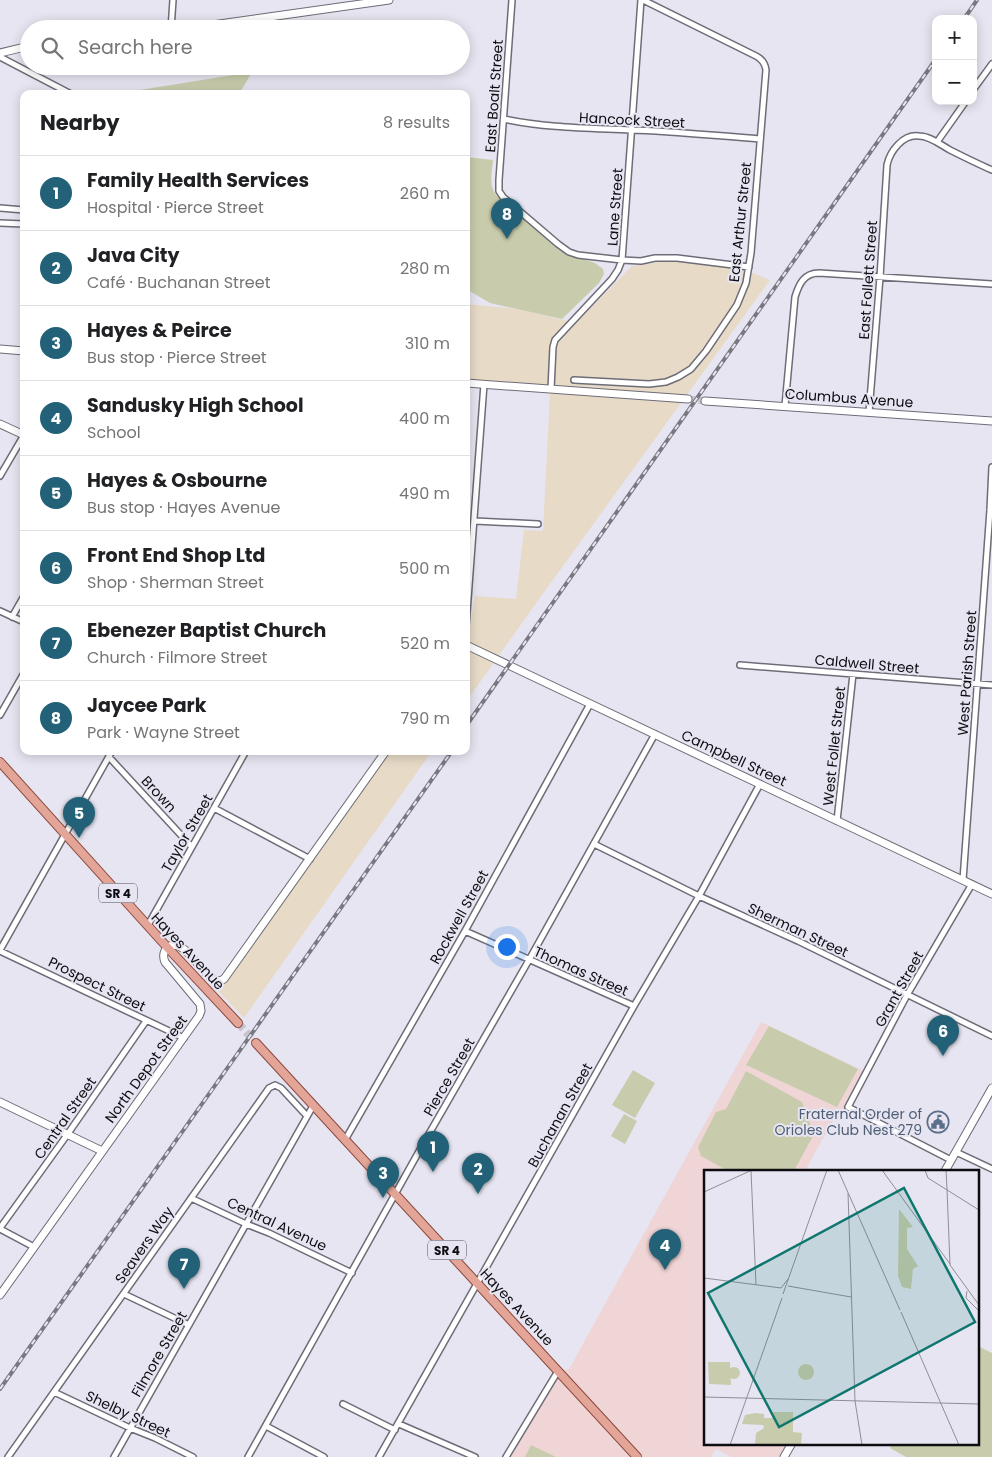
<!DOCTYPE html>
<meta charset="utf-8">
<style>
body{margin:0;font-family:Poppins,sans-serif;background:#f6f6f6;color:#202124}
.controls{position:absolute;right:15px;top:15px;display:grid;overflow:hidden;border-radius:10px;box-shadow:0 2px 12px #0003}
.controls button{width:45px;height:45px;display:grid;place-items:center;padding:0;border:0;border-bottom:1px solid #e0e0e0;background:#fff;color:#202124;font:25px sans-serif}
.you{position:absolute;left:506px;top:946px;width:18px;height:18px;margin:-12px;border:4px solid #fff;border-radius:50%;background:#1a73e8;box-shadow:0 0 0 8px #1a73e833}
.badge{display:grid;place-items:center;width:32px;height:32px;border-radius:50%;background:#226177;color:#fff;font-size:16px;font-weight:700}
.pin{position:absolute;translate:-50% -41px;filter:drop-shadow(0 1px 2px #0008)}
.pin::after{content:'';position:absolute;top:26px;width:18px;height:15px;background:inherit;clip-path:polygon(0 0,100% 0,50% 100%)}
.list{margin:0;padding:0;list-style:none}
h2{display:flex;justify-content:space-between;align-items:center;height:65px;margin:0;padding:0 20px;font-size:21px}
h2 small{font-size:16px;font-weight:400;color:#757577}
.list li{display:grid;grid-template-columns:32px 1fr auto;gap:15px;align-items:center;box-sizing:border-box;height:75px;padding:0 20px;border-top:1px solid #e0e0e0}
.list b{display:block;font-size:19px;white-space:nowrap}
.list p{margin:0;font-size:16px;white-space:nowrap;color:#757577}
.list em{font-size:16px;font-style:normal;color:#757577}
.icon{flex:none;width:28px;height:28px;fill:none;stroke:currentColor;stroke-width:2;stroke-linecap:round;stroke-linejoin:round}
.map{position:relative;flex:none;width:992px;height:1457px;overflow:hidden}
.search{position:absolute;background:#fff;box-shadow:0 2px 12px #0003;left:20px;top:20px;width:450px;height:55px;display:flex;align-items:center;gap:12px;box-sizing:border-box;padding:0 18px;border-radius:28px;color:#757577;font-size:19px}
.panel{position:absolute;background:#fff;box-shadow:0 2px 12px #0003;left:20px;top:90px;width:450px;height:665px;border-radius:10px}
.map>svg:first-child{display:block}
.commercial{fill:#e7dbc7}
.education{fill:#f0d5d6}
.green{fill:#c9ccac}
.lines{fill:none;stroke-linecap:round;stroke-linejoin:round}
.secondary-tunnel{stroke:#c5c4cf;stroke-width:7;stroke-dasharray:7 3.5;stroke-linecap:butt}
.primary-tunnel{stroke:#c5c4cf;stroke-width:8;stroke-dasharray:8 4;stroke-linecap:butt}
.street-casing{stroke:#6d6c77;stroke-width:8}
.secondary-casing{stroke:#6d6c77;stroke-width:9}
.primary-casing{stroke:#8b483c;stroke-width:10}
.street{stroke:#fff;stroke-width:5}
.secondary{stroke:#fff;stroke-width:7}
.primary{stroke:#e2a598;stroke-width:8}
.rail-casing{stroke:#797880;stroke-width:4}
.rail{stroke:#e6e5f1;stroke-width:2;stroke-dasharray:5.5;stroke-linecap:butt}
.labels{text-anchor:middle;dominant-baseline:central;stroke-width:4;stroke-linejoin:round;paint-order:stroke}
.shield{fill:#e6e5f1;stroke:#4e4d54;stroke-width:1}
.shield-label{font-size:12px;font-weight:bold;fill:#0d0c10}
.street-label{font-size:14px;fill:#0d0c10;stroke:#e6e5f1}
.service-label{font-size:14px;fill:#4e5e75;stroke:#e6e5f1;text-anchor:end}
.inset-road{fill:none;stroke:#8f8e97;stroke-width:1}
.view{fill:#0f766e;fill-opacity:0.15;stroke:#0f766e;stroke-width:2.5}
.inset-edge{fill:none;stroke:#0d0c10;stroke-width:2.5}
</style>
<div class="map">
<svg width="992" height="1457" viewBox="0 0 992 1457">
<rect width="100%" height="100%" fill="#e6e5f1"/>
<!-- commercial -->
<path class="commercial" d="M668,261L740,268L770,280L529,613L466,702V641L468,638L475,596L516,599L524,530L543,531L550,393L466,384V304L518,309L576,323L632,266Z
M382,751H432L244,1018L218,991Z"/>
<!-- education -->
<path class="education" d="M761,1022L866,1072L848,1107L835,1117L805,1171H706V1443H792L784,1457H731L716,1449L711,1457H506L558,1371L569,1369Z"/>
<!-- green -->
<path class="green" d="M252,72L239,94H115Z
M466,157L493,160C492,172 488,186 497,196L565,253L595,263L603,269L604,274L599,283L562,319L490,303L466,289Z
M769,1026L858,1069L837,1107L746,1065Z
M633,1070L655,1083L635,1118L612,1105Z
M746,1071L802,1102L814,1134L794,1171H728L701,1156L698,1147L716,1112L726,1109Z
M624,1114L637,1121L625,1144L611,1136Z
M978,1346L992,1353V1457H906L890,1448L892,1443H978Z
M531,1445L556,1457H525Z"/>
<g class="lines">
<!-- secondary-tunnel -->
<path class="secondary-tunnel" d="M688,399L705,401"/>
<!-- primary-tunnel -->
<path class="primary-tunnel" d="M238,1023L256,1043"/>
<!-- street casing -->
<g class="street-casing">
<path id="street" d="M512,0L499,180V191L503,197L558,244L569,252L578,255L622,260L641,261L655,258H677L749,267
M171,29L173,0
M0,57L71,94
M170,69V66
M973,90L992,64
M504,119C546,128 587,128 630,130C673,131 717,136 760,139
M937,142L966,101
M0,208L24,210
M0,223L24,224
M574,380L649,384L666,382L678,377L691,369L706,351L737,305L746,283L751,253L766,70C765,63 762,59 756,56L643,0
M551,389L553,347L555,340L612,279L618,270L622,260L641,0
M785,406L795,297C799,284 804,273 819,273L992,284
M869,412L880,277L887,165C890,151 903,134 919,136C930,136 941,145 950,150C964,157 978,164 992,170
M0,476L24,435
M475,521L538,524
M0,611L24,622
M12,617L24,596
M466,626L484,384
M740,665L992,685
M0,715L24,673
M109,757L192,847
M214,808L310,859
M837,821L853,674
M594,844L699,896L798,941L992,1036
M963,880L990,510L992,467
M148,925L246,751
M465,931L634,1006
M0,950L112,751
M0,951L184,1038
M345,1140L465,931L590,704
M956,1152L992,1169
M951,1160L848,1107L907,995L972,884
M191,1198L246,1224L269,1233L352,1273
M0,1228L67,1135L146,1021
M0,1229L34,1247
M124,1294L189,1325
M54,1392L130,1428L155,1438L193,1457
M343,1404L395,1430
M399,1424L475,1457
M266,1426L324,1457
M8,1457L269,1088L275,1085L281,1088L307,1116
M114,1457L313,1106
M248,1457L422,1146L529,960L655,734
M379,1457L634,1006L699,896L760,784
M506,1457L558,1371"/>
</g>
<!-- secondary casing -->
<g class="secondary-casing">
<path id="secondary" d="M184,29L389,0
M0,53L29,46
M0,349L24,351
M466,383L688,399
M705,401L992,421
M0,424L24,435
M466,645L992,894
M0,1102L102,1151
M945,1171L992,1088
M0,1295L199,1016L201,1011L200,1004L165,962C162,955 164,948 172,945L179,946L185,950L213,980L220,981L224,979L386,751
M784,1457L792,1443"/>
</g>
<!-- primary casing -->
<g class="primary-casing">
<path id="primary" d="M0,762L167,947L238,1023
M256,1043L637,1457"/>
</g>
<!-- street -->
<use href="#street" class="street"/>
<!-- secondary -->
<use href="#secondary" class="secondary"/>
<!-- primary -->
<use href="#primary" class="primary"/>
<!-- rail casing -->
<g class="rail-casing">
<path id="rail" d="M964,19L977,0
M466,726L936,59
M0,1389L452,751"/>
</g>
<!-- rail -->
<use href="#rail" class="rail"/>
</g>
<!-- icons -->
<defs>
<g id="civic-ring" transform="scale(1.125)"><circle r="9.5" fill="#e6e5f1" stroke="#5c6f8a" stroke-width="1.5"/><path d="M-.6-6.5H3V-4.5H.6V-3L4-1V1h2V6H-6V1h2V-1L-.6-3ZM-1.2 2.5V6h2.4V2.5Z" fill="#5c6f8a"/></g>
</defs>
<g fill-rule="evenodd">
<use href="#civic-ring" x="938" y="1122"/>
</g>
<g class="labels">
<!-- shield labels -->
<g class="shield">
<rect x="99" y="883.5" width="38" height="19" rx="4"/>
<rect x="428" y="1240.5" width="38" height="19" rx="4"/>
</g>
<g class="shield-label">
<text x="118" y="893">SR 4</text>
<text x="447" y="1250">SR 4</text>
</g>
<!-- street labels -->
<g class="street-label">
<text transform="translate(494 96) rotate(-86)">East Boalt Street</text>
<text transform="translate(632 120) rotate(3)">Hancock Street</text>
<text transform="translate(615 207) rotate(-86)">Lane Street</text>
<text transform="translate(740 222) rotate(-84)">East Arthur Street</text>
<text transform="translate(868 280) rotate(-86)">East Follett Street</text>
<text transform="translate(849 398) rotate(4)">Columbus Avenue</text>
<text transform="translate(867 664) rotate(5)">Caldwell Street</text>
<text transform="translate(967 673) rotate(-86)">West Parish Street</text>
<text transform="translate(834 746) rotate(-84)">West Follet Street</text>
<text transform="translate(734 758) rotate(25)">Campbell Street</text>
<text transform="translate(159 794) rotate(47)">Brown</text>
<text transform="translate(187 833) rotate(-60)">Taylor Street</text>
<text transform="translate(459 917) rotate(-61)">Rockwell Street</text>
<text transform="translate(798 930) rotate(25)">Sherman Street</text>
<text transform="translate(188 951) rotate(47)">Hayes Avenue</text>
<text transform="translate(581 971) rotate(24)">Thomas Street</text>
<text transform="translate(97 984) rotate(26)">Prospect Street</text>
<text transform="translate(899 989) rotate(-61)">Grant Street</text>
<text transform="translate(146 1069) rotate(-54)">North Depot Street</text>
<text transform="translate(449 1077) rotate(-60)">Pierce Street</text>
<text transform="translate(560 1115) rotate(-61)">Buchanan Street</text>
<text transform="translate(65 1118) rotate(-55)">Central Street</text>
<text transform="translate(277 1224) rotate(25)">Central Avenue</text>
<text transform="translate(144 1245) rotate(-55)">Seavers Way</text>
<text transform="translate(517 1307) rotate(47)">Hayes Avenue</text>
<text transform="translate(159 1354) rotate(-60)">Filmore Street</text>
<text transform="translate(128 1414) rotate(25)">Shelby Street</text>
</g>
<!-- service labels -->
<g class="service-label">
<text x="922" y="1114">Fraternal Order of<tspan x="922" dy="16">Orioles Club Nest 279</tspan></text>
</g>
</g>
<!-- overview -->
<g transform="translate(704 1170)">
<rect width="275" height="275" fill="#e6e5f1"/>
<path d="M195,39L209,57L203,58V79L214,96L209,99L207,119L198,117L194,106ZM4,192H26L27,215L5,214ZM94 202a8 8 0 1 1 16 0a8 8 0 1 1-16 0ZM24 203a6 6 0 1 1 12 0a6 6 0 1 1-12 0ZM69,242H89V262L98,263L97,275H51L52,263L60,258L59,255L38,254L41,245L51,243L60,244V248H68Z" fill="#c9ccac"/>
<path class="inset-road" d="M134,0L196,140M178,0L246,94M221,0L224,8L275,40M242,0L243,19M47,1L52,115M243,19L246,95L275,135M0,22L48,0M144,23L151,231L158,275M0,108L77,118L84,109M84,116L147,127M263,121L262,128L275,141M79,124L123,0M197,142L255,275M0,227L275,234M26,275L78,128"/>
<path class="view" d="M200,18L271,152L75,257L4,123Z"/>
<rect width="275" height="275" class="inset-edge"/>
</g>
</svg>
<div class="controls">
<button>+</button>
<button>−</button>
</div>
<div class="you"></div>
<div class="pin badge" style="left:433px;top:1172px">1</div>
<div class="pin badge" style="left:478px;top:1194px">2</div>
<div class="pin badge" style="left:383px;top:1198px">3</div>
<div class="pin badge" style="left:665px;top:1270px">4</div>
<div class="pin badge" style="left:79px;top:838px">5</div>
<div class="pin badge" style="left:943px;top:1056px">6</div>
<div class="pin badge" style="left:184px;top:1289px">7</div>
<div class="pin badge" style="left:507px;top:239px">8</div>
<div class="search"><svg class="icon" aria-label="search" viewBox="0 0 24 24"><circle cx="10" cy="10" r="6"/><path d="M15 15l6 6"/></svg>Search here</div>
<section class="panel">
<h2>Nearby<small>8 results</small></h2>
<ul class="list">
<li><span class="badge">1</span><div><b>Family Health Services</b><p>Hospital · Pierce Street</p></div><em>260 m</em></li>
<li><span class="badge">2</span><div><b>Java City</b><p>Café · Buchanan Street</p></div><em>280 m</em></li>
<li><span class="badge">3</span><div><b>Hayes &amp; Peirce</b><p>Bus stop · Pierce Street</p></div><em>310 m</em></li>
<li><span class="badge">4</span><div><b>Sandusky High School</b><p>School</p></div><em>400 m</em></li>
<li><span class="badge">5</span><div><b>Hayes &amp; Osbourne</b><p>Bus stop · Hayes Avenue</p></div><em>490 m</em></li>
<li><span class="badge">6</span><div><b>Front End Shop Ltd</b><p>Shop · Sherman Street</p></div><em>500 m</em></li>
<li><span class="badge">7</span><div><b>Ebenezer Baptist Church</b><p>Church · Filmore Street</p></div><em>520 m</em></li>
<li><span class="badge">8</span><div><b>Jaycee Park</b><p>Park · Wayne Street</p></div><em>790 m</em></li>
</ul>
</section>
</div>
